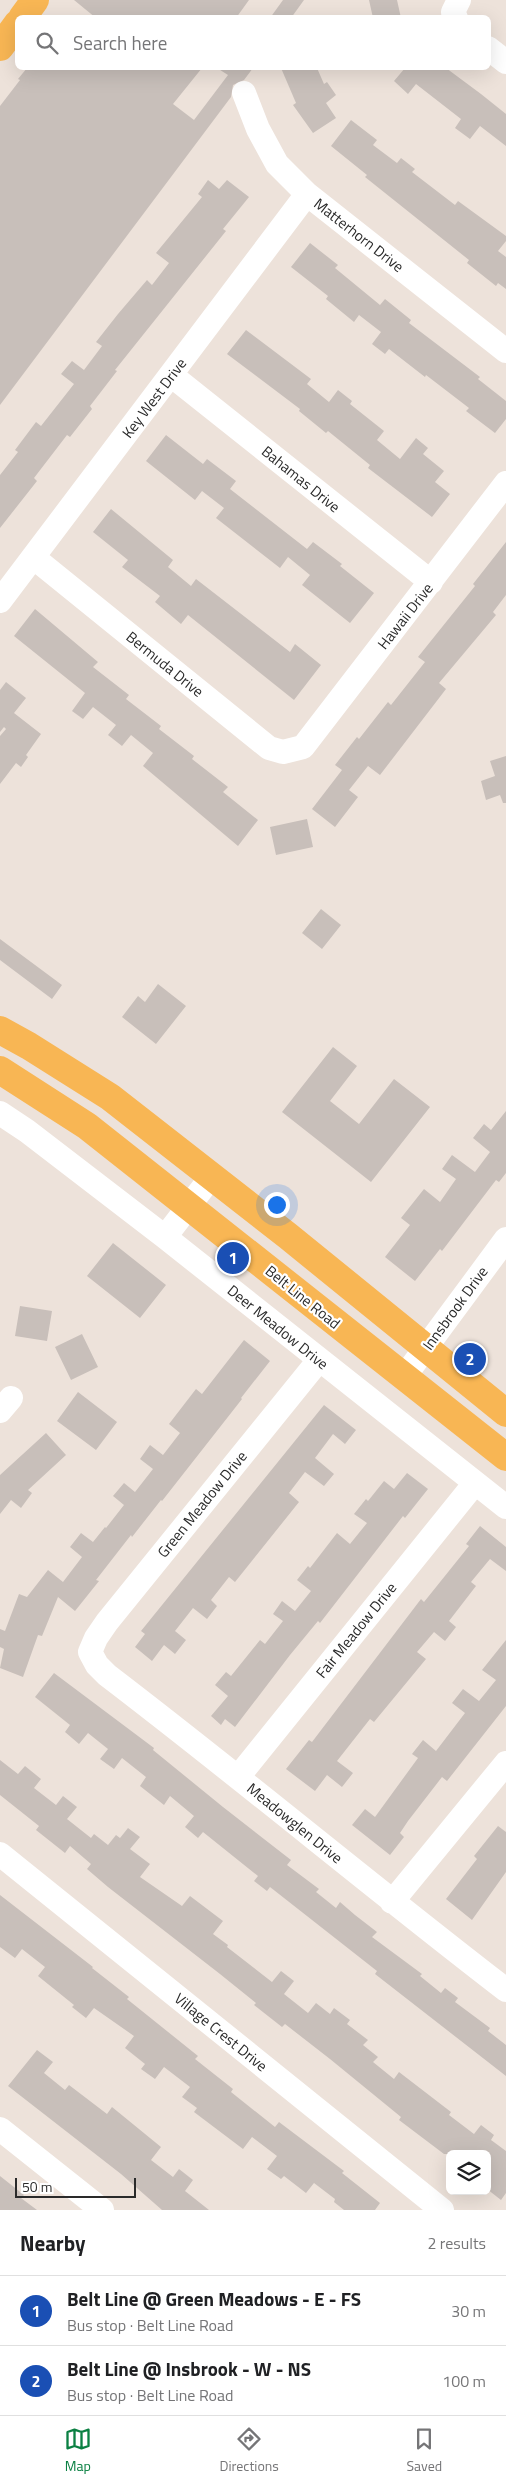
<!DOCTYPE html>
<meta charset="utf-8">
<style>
body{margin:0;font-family:"Titillium Web",sans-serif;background:#f2f2f2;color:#202124}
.controls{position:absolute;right:15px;bottom:15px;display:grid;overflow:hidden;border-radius:8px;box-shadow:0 5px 20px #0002}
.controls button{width:45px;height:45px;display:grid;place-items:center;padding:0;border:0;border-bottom:1px solid #e0e0e0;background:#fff;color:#202124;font:25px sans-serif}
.scale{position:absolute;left:15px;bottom:12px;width:121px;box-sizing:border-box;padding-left:5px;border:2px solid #2a2a2a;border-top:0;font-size:14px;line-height:18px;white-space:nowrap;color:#2a2a2a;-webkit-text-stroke:4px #fff;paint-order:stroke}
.you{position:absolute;left:276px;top:1204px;width:18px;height:18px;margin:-12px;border:4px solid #fff;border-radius:50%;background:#1a73e8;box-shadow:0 0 0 8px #1a73e833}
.badge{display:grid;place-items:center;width:32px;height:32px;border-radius:50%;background:#0b8043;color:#fff;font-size:16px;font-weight:700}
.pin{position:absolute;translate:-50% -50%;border:2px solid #fff;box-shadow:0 1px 5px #0006}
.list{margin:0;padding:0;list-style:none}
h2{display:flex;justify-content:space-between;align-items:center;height:65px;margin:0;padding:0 20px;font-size:21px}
h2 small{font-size:16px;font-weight:400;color:#757577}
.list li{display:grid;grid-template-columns:32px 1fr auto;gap:15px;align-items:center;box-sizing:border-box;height:70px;padding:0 20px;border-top:1px solid #e0e0e0}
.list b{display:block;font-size:19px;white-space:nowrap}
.list p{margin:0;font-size:16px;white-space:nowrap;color:#757577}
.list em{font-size:16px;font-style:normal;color:#757577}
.icon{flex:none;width:28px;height:28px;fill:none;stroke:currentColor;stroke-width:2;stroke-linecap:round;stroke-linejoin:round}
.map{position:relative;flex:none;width:506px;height:2210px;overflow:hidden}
.search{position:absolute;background:#fff;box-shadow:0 5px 20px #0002;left:15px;right:15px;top:15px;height:55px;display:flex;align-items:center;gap:12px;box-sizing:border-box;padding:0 18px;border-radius:8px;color:#757577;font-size:19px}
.sheet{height:205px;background:#fff}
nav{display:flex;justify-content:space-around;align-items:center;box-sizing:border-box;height:70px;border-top:1px solid #e0e0e0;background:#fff;font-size:14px;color:#757577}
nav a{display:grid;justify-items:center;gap:2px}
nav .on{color:#0b8043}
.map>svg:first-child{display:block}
.building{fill:#c8bfba}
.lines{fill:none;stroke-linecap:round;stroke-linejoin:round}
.minor{stroke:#fff;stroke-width:24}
.major{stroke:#f8b654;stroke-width:28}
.labels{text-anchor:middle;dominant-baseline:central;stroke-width:4.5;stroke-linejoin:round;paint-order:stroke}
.street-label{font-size:15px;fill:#2a2a2a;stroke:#fff}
</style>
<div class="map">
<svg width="506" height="2210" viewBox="0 0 506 2210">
<rect width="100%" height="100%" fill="#ede2da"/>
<!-- building -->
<path class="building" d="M74,0H249L236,18H96Z
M283,0H304L291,18H270Z
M369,0H397L401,18H373Z
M27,68H202L173,104L194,120L228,75L217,68H253L244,80L233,85L231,97L0,405V106L20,80L18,79Z
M281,68H317L324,84L327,82L336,95L326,103L336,118L313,133L293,105L296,103Z
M405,68H446L481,94L506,114V146L480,126L470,139L455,128L461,119L416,84L408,94L394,81Z
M351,120L377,140L373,145L397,163L401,158L415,169L412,172L455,205L458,201L506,236V241L498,251L506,257V289L498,283L496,286L467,263L469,260L365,177L367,175L331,146Z
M208,180L219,189L227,180L249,197L223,229L226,231L115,370L117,371L90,406L92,409L70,437L67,435L34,478L37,481L0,528V475L18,452L15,450L36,422L41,426L74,384L61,374L72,361L84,370L102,346L96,342L118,314L147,280L152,285L169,263L156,253L202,197L198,194Z
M310,243L338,265L335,268L380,305L385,299L411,320L409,323L480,377L478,379L506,401V419L495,433L466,411L469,408L426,375L425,377L389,349L385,354L372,344L381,332L359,315L354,322L326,299L328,296L291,267Z
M246,330L311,379L307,384L329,402L338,390L352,401L350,404L384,431L377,440L400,459L416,438L428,448L423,454L444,471L435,482L450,494L432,517L368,468L370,465L328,431L326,433L299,411L300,409L227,354Z
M166,435L203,464L207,459L236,481L230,489L307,549L313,542L342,564L340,566L374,593L350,623L302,585L310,575L288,557L280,568L216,518L224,508L202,491L195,500L146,461Z
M111,509L173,560L168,567L191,586L196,579L290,652L295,644L321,665L294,700L188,615L181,624L155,602L160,596L122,567L128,560L93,532Z
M506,542V595L493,612L496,615L439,683L446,689L380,775L368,766L349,790L358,797L335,827L312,809L342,770L335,765L357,737L359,739L388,702L391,705L425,662L418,657L475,586L473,584Z
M35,609L98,662L93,667L129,695L126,699L161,726L159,729L194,756L192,759L228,787L223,792L258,820L238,846L143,766L153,753L131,735L122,746L108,735L116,725L93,707L83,719L72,711L85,693L14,636Z
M6,682L26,698L14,713L41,734L26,755L28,757L21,767L16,763L0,784V736L6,729L4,727L0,732V690Z
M506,756V803H503L500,795L486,800L481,781L495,776L490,761Z
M307,819L313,847L276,855L270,827Z
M321,909L341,925L322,949L302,933Z
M0,939L62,985L52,999L0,960Z
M158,984L186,1006L156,1044L122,1017L138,996L145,1002Z
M333,1047L357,1066L330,1101L359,1124L394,1079L430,1107L371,1182L282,1112Z
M506,1111V1173L499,1182L496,1180L442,1251L440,1249L415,1281L385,1257L410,1225L401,1218L424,1189L440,1202L456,1179L442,1169L452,1155L475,1172L490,1152L473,1138L484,1124L491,1130Z
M113,1243L166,1285L140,1318L87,1276Z
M20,1306L52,1311L47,1341L15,1336Z
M82,1334L98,1367L71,1380L55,1347Z
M244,1340L270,1361L241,1398L242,1399L162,1501L161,1500L132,1537L131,1535L96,1580L99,1581L75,1611L58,1597L42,1636L38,1635L23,1677L0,1668L4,1649L0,1647V1629L5,1631L19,1594L27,1597L48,1570L63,1582L82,1557L70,1547L81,1533L93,1542L105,1527L106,1528L124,1505L113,1496L124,1483L135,1492L153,1469L140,1459L150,1445L163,1455L180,1433L169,1424L196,1389L202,1394Z
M78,1392L117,1422L96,1450L57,1421Z
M324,1405L356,1430L345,1444L333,1434L315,1458L334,1474L324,1486L305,1472L289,1493L299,1502L235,1582L229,1577L211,1600L217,1606L207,1619L193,1608L175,1631L186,1640L175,1654L164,1645L152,1661L135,1647L145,1634L141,1631Z
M46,1433L66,1455L28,1490L32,1493L21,1508L11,1500L0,1514V1475Z
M407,1473L428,1489L405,1518L403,1516L320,1623L318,1621L290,1655L235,1727L225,1719L221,1725L211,1716L228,1696L215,1685L226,1672L231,1676L260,1640L265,1644L283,1621L273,1614L282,1601L295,1611L311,1591L297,1580L308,1566L310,1568L337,1533L350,1544L367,1523L354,1514L366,1499L368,1501L384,1481L394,1489Z
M480,1526L506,1547V1571L490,1559L471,1582L476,1586L449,1621L456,1627L445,1641L434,1632L417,1652L426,1659L374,1722L370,1719L337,1761L353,1773L342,1787L327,1775L315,1791L286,1769L309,1740L312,1742L421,1599L424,1602L469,1546L466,1544Z
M506,1640V1706L447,1781L442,1777L408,1821L400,1833L404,1837L390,1855L352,1825L365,1809L375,1817L418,1758L412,1754L423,1740L436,1751L465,1713L452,1703L463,1689L479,1701L496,1680L482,1670Z
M54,1673L154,1748L153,1750L223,1807L291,1860L287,1865L319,1889L316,1892L336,1908L340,1902L355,1915L377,1932L372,1937L422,1974L420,1976L441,1993L445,1988L458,1998L455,2002L490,2028L488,2031L506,2045V2076L375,1974L377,1971L270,1887L267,1891L254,1881L258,1876L203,1832L198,1838L185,1827L194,1816L170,1796L164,1805L140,1786L146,1777L122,1758L114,1769L100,1759L108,1749L88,1733L79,1744L65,1732L70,1725L35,1697Z
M0,1760L18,1774L25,1766L41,1779L34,1788L56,1805L63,1796L77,1807L67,1819L91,1838L94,1834L108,1845L116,1835L120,1838L128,1828L140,1837L130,1849L150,1864L140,1877L182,1906L190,1896L223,1921L213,1934L228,1945L227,1947L272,1982L281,1971L294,1981L284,1994L308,2013L316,2003L330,2014L334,2008L350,2020L347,2024L368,2040L363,2045L378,2057L373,2062L394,2079L399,2072L451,2112L449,2115L474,2134L481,2125L494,2135L491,2140L506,2151V2193L501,2200L487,2189V2154H444L399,2120L401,2117L330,2059L285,2024L282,2027L254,2005L256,2003L220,1974L108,1887L87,1869L91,1864L70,1846L65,1853L36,1830L39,1826L0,1795Z
M498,1826L506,1832V1872L472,1920L446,1899L477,1859L474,1856Z
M0,1895L93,1967L92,1968L129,1997L127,1999L198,2056L195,2059L233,2089L231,2092L275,2127L279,2122L344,2171L342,2173L380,2203L375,2210H344L334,2202L335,2199L314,2183L306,2193L284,2176L281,2179L267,2169L277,2156L252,2137L243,2149L194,2112L197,2108L182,2097L190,2087L164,2067L155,2079L141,2069L145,2064L125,2048L134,2036L94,2008L86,2018L72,2007L74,2005L38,1976L45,1967L22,1949L15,1958L0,1947Z
M37,2050L53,2062L44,2073L65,2090L69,2085L107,2114L112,2107L161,2147L151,2160L173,2177L179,2169L193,2180L185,2191L209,2210H162L121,2174L8,2086Z
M0,2176L24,2195L21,2198L37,2210H0Z"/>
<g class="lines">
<!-- minor -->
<path class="minor" d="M456,18L453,12L459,0
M488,48L506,62
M244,93L258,129L277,164L307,194L506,351
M171,375L431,582
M33,557L269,748L283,752L303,747L506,483
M0,601L307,194
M0,1113L27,1131L165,1237L506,1507
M165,1237L212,1176
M319,1360L107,1622L96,1638L90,1652L97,1665L107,1675C242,1778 372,1887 506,1990
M404,1377L506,1239
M0,1411L11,1398
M238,1777L475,1483
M0,1854L442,2210
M392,1902L506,1763
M0,2129L102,2210"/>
<!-- major -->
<path class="major" d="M22,18L35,0
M0,47L18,23
M0,1030L29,1046L110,1097L288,1236L506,1413
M0,1070L87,1126L506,1457"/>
</g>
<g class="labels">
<!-- street labels -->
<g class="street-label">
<text transform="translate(359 235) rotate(38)">Matterhorn Drive</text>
<text transform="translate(154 398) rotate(-53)">Key West Drive</text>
<text transform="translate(301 479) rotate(39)">Bahamas Drive</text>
<text transform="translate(405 616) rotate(-52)">Hawaii Drive</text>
<text transform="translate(165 664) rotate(39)">Bermuda Drive</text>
<text transform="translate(303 1297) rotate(39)">Belt Line Road</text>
<text transform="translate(455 1308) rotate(-54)">Innsbrook Drive</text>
<text transform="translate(278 1327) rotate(39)">Deer Meadow Drive</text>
<text transform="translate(202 1504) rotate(-51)">Green Meadow Drive</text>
<text transform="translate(356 1630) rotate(-51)">Fair Meadow Drive</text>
<text transform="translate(295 1823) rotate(39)">Meadowglen Drive</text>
<text transform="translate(221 2032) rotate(39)">Village Crest Drive</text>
</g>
</g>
</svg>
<div class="controls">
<button><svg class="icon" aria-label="layers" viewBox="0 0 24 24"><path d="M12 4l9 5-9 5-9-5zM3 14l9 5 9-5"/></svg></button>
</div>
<div class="scale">50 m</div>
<div class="you"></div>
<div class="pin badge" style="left:233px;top:1258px;background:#1a4fb4">1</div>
<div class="pin badge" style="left:470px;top:1359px;background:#1a4fb4">2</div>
<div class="search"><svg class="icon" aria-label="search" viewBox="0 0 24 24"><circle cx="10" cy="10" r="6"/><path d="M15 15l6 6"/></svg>Search here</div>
</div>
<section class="sheet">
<h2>Nearby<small>2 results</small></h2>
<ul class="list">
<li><span class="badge" style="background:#1a4fb4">1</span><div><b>Belt Line @ Green Meadows - E - FS</b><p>Bus stop · Belt Line Road</p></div><em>30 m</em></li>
<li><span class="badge" style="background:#1a4fb4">2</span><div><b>Belt Line @ Insbrook - W - NS</b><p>Bus stop · Belt Line Road</p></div><em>100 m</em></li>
</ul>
</section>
<nav>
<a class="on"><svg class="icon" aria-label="map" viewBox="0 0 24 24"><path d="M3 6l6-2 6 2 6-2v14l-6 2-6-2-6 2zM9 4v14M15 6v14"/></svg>Map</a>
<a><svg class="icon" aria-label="directions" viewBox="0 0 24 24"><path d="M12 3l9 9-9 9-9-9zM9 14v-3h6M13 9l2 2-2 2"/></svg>Directions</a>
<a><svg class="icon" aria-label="saved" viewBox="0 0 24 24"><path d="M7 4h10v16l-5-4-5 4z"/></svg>Saved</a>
</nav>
